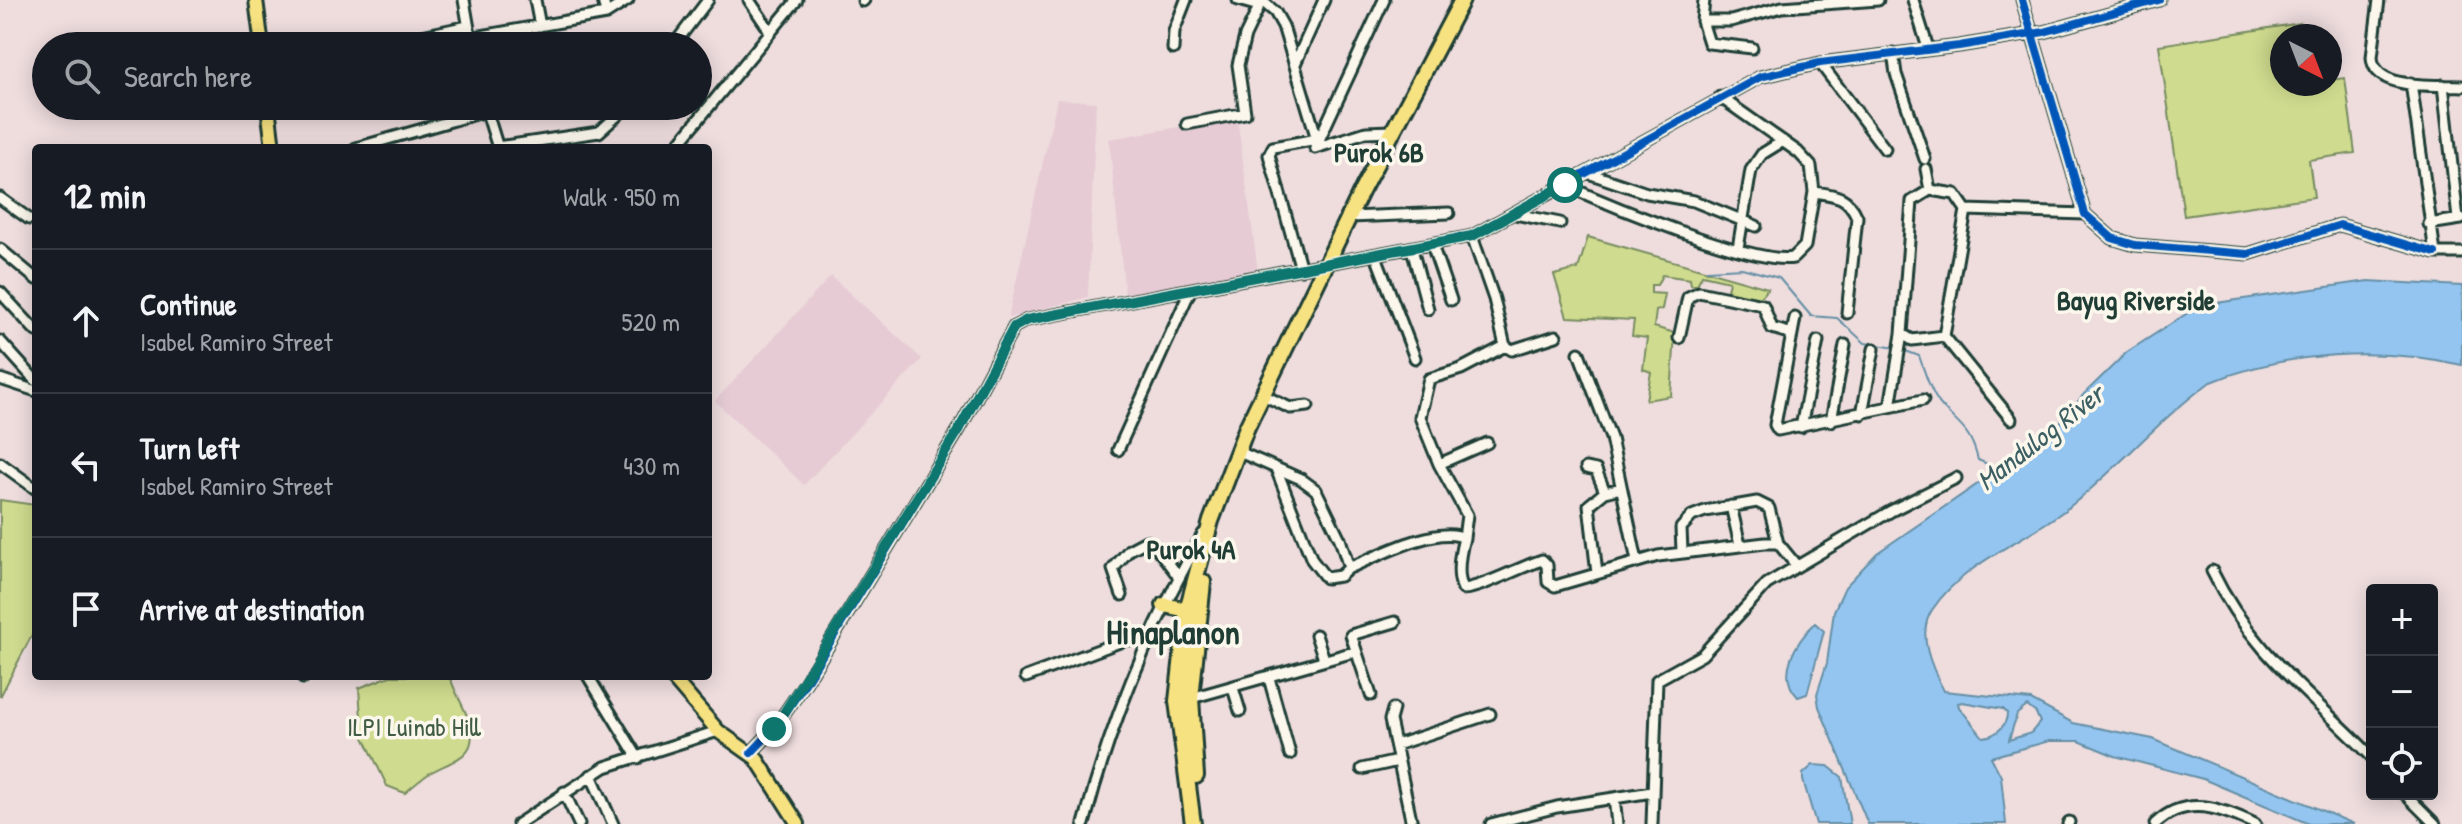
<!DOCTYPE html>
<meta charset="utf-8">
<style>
body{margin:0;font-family:"Patrick Hand",sans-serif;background:#20242c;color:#f1f3f6}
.controls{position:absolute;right:24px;bottom:24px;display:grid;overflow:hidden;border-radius:8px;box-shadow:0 4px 20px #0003}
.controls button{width:72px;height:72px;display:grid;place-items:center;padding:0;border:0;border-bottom:2px solid #363941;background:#171b24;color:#f1f3f6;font:40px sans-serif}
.compass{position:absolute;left:2270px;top:24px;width:72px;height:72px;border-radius:50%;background:#171b24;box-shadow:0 4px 20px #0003;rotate:138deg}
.stop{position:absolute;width:24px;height:24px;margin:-18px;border:6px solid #0f766e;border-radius:50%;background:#fff}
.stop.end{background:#0f766e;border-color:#fff;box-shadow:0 2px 8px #0008}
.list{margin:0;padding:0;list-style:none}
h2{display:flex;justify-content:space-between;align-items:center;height:104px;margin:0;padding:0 32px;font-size:34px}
h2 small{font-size:26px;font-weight:400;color:#9ea1a6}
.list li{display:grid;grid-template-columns:52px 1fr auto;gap:24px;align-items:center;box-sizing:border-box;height:144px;padding:0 32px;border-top:2px solid #363941}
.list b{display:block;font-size:30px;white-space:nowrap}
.list p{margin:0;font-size:26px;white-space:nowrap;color:#9ea1a6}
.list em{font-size:26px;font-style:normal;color:#9ea1a6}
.icon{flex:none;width:44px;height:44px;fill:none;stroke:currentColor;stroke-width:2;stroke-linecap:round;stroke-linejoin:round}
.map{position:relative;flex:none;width:2462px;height:824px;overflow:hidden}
.search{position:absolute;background:#171b24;box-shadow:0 4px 20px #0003;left:32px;top:32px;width:680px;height:88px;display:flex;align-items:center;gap:20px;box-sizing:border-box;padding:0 28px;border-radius:44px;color:#9ea1a6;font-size:30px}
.panel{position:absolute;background:#171b24;box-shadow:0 4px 20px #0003;left:32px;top:144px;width:680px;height:536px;border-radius:8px}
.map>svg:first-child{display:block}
.built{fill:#e6cbd4}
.green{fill:#cfdb8e;stroke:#778c61;stroke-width:2}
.water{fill:#94c5f0;stroke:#658fa5;stroke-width:2;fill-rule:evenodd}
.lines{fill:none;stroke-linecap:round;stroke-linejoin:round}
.stream{stroke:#658fa5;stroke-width:2}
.minor-casing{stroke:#1f3d34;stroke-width:15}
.major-casing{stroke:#1f3d34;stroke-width:18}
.highway-casing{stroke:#1f3d34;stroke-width:20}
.minor{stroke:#fbf7ec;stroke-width:9}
.major{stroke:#f7e281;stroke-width:12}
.highway{stroke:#f7e281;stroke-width:14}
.cycleway-casing{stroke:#fbf7ec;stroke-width:13}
.cycleway{stroke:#0057b8;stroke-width:8}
.route{stroke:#0f766e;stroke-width:10}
.labels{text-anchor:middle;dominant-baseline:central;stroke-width:7;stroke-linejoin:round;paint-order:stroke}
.park-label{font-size:26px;fill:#425d46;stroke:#fbf7ec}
.neighbourhood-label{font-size:28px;font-weight:bold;fill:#1f3d34;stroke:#fbf7ec}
.water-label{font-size:28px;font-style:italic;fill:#3c5f63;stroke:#fbf7ec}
.district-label{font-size:34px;font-weight:bold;fill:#1f3d34;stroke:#fbf7ec}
</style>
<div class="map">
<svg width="2462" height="824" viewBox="0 0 2462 824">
<rect width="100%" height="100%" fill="#efddde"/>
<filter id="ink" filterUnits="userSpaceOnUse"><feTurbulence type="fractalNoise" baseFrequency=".0125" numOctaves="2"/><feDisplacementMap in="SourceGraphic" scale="16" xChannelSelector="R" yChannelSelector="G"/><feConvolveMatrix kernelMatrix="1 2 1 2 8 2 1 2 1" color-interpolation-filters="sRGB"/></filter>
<g filter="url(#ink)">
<!-- built -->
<path class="built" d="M1057,99L1096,102L1088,297L1008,318Z
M1237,117L1258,271L1125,296L1109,139Z
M831,276L922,359L804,485L715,401Z"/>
<!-- green -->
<path class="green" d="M2301,23L2303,36H2282V84H2330V80L2345,78L2355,153L2309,160L2314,197L2184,216L2159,45Z
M1588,237L1768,288L1757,301L1726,295L1729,281L1702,275L1697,285H1691L1690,279L1662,275L1657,285H1651V293L1665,294L1662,309L1656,311L1654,327L1675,333L1671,396L1646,400L1651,372L1643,369L1647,338L1632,336L1634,320L1567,317L1554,275L1578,269Z
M0,500L36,505V627L0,697Z
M390,676H445L451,680C456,694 464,707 469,721C481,757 452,760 430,773C421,779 413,786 405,793L387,786L362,733L359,688Z"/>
<!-- water -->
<path class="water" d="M2368,281L2462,286V365C2381,347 2286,351 2209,383C2160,419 2120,466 2073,504C2029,540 1964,561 1932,610C1916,634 1932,668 1944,691L2031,700L2073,723L2153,739L2354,824H2309L2203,779L2115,756L2079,741H2049L1991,757L2001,776L2006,824H1868L1819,707L1817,694L1827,663L1834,611L1845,587L1877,553L2052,433L2084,394L2127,352L2194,309L2216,303ZM1962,702L2003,709L2007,713C2007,726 1996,736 1983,737L1959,707L1958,703ZM2027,706L2036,713L2040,722L2031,733L2009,740L2017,714Z
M1815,623L1824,631L1807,694L1798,697C1775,674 1797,641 1815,623Z
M1813,765L1828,766L1842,777L1850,824H1816L1803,780V774Z"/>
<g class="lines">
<!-- stream -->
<path class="stream" d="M1707,270L1742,268L1779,278L1811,316L1837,318L1865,343L1896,348
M1903,350L1919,356C1925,372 1929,389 1939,403C1958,426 1970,427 1978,460L1997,468"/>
<!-- minor casing -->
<g class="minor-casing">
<path id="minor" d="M464,0L472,46
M535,0L540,26
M603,0L606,14
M749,0L770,31
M1238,0L1259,6
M1704,0L1702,21L1709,43L1752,48
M1913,0L1928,48
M2022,0L2085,214L2112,238L2135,245L2248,254L2340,225L2435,253
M2379,0L2372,57C2374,92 2437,84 2462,86
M863,1L864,0
M1262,1L1275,12L1283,26L1317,139L1315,148L1366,132L1392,131
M1702,21H1731L1782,7L1878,0
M470,38L606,14L628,0
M375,46L468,26
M673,46L708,0
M1173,49L1174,31L1186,0
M1893,53L1896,74L1925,159
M1820,63L1885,149
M1295,64L1324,0
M2411,83L2435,253H2462
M2443,85L2458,219
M485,106L498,148
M1187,124L1245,113L1238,65L1245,36L1258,9
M1318,142L1384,0
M497,147L599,132L628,106
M356,148L486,111
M675,148L797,0
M1926,169L1930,190L1955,194L1966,210L1944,336L2011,419
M1588,173L1647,193L1694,201L1756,226
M1565,185C1607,204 1754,265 1793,258L1805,246L1814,192L1811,166L1798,152L1720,97
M1930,190L1912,201L1902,334L1912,340L1944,336
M1814,192C1836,195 1848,196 1857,217L1847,313
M0,198L29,219
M1966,210L2085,214
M1515,214L1560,223
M1350,217L1449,213
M2429,224L2461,219
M1472,236L1494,299L1505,346L1512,350L1556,336
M1432,245L1451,300
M1738,248L1751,170L1762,154L1783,141
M0,249L36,279
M1412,249L1428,309
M1376,256L1415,358
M1301,269L1269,155L1273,147L1317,139
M0,292L36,331
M1795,318L1775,425L1778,430L1923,400
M1679,338L1688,297L1699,292L1763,305L1772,328L1792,334
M0,341L36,381
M1579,353L1611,438L1637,561
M0,379L36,391
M1263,395L1290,408L1308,406
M1890,407L1902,334
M1862,414L1874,349
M1831,421L1845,345
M1801,427L1818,341
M1118,450L1191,289
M1237,451L1301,479L1316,490L1340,539L1349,568
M0,463L36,489
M1439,464L1487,443
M1586,468L1596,470L1605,492
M1277,471L1312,560L1326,578L1340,576L1349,568C1375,557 1439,524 1464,538L1467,515L1439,464L1420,417L1429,379L1461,369L1505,346
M1731,506L1740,545
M1464,538C1460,553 1456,575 1463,589C1480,589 1522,566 1542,560L1547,565L1548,582L1555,586L1658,556L1765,543H1778L1796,565
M1682,551L1681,528L1692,516L1705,511L1757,502L1769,508L1778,543
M2212,571C2251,652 2312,695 2372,757
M1597,573L1589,505L1605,492L1621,488
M1122,595L1113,569L1129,550L1146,541L1156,547L1179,577
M1316,635L1324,659
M588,676L638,758
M1026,677L1125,640L1149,638
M303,678L304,676
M1269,678L1290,754
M1233,688L1240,711
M1371,695L1351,635L1395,622
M1188,699L1354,652
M1393,709L1390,720L1412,824
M1396,745L1490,714
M751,753L774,729L806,682L960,428L1014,327L1027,320L1472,236L1760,77L1820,63L1959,46L2044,32L2159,0
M1362,769L1398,761
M591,775L613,824
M564,792L579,824
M2405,794L2435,824
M1614,798L1617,824
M518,824L605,767L718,731
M1084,824C1111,721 1150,626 1203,534
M1491,824L1557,807L1652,792
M1652,824L1657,680L1702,655L1767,584L1891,511L1956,478
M2068,824L2069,822
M2155,824C2186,794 2221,808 2255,824"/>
</g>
<!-- major casing -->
<g class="major-casing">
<path id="major" d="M256,0L262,46
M268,106L273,148
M671,676L718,731L756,758L798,824"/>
</g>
<!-- highway casing -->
<g class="highway-casing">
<path id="highway" d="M1164,605L1187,610
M1196,776L1191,698L1203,582
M1193,824L1177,701L1187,610L1211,521L1247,427L1362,190L1462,0"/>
</g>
<!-- minor -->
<use href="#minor" class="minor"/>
<!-- major -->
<use href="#major" class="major"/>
<!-- highway -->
<use href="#highway" class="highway"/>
<!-- cycleway casing -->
<g class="cycleway-casing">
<path id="cycleway" d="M2022,0L2085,214L2112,238L2135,245L2248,254L2340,225L2435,253
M751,753L774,729L806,682L960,428L1014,327L1027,320L1472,236L1760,77L1820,63L1959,46L2044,32L2159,0"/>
</g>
<!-- cycleway -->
<use href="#cycleway" class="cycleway"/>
</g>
</g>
<g class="lines" filter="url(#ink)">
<!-- route -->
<path class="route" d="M774,729L960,428L1014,327L1027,320L1472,236L1565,185"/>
</g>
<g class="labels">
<!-- park labels -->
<g class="park-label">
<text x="414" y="726">ILPI Luinab Hill</text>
</g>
<!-- neighbourhood labels -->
<g class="neighbourhood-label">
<text x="1379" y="152">Purok 6B</text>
<text x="2136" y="300">Bayug Riverside</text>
<text x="1191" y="549">Purok 4A</text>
</g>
<!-- water labels -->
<g class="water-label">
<text transform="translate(2040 437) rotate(-38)">Mandulog River</text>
</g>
<!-- district labels -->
<g class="district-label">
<text x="1173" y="632">Hinaplanon</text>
</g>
</g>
</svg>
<div class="controls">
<button>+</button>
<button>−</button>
<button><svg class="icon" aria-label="locate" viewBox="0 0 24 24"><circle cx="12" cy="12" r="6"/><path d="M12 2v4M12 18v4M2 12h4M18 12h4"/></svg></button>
</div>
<svg class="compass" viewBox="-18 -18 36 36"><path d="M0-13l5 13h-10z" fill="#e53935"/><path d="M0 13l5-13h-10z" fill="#9ea1a6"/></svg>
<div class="stop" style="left:1565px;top:185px"></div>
<div class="stop end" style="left:774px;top:729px"></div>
<div class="search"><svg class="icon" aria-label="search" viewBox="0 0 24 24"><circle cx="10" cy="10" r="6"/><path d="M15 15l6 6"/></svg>Search here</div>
<section class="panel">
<h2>12 min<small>Walk · 950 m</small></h2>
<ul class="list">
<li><svg class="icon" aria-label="ahead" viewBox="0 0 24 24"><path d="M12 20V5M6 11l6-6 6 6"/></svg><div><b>Continue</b><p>Isabel Ramiro Street</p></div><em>520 m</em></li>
<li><svg class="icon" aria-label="left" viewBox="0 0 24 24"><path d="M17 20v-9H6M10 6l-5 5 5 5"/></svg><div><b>Turn left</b><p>Isabel Ramiro Street</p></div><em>430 m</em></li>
<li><svg class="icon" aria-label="arrive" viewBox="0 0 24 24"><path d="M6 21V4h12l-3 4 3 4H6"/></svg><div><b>Arrive at destination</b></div></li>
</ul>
</section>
</div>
